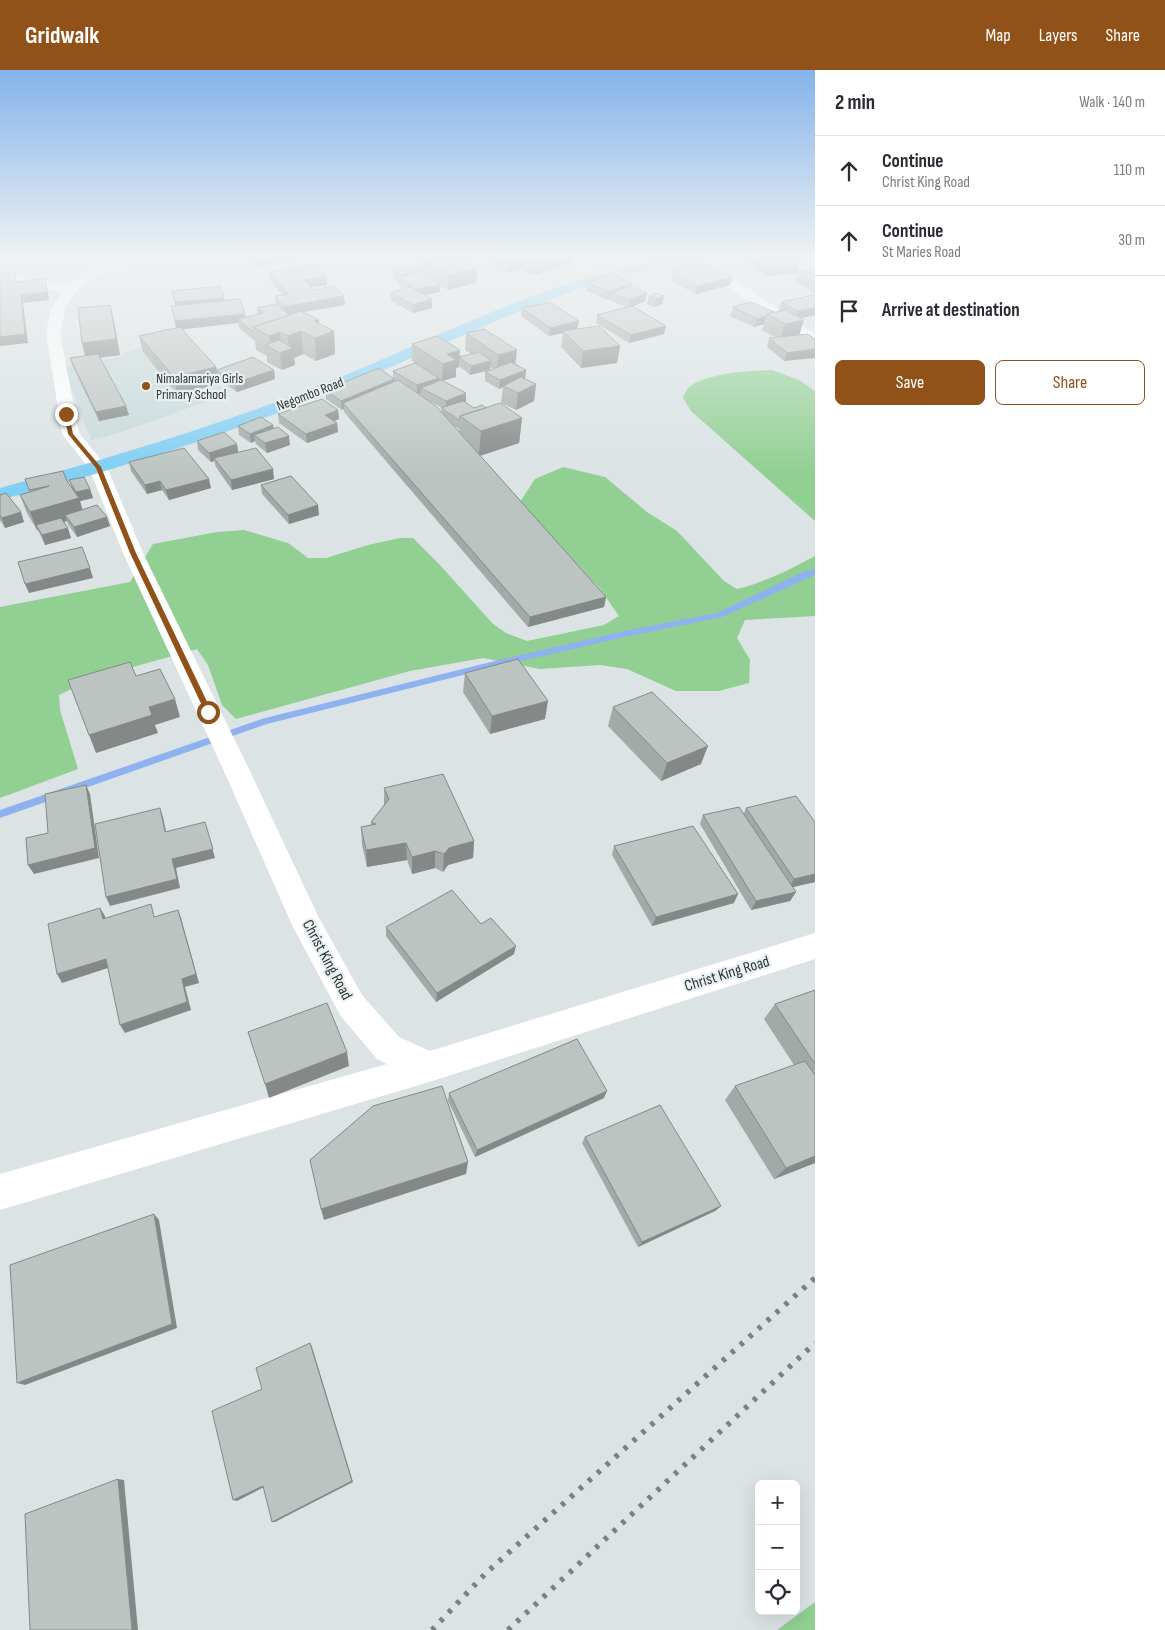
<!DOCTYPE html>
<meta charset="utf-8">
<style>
body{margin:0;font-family:"Sofia Sans Condensed",sans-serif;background:#f7f7f7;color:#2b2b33}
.controls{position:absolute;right:15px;bottom:15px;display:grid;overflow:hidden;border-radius:8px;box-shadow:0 5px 20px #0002}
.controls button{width:45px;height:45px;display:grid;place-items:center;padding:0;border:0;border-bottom:1px solid #e1e1e2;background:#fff;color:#2b2b33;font:25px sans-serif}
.stop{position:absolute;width:15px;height:15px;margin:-11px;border:4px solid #915219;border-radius:50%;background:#fff}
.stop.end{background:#915219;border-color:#fff;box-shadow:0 1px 5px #0008}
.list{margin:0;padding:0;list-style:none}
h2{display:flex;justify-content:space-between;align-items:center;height:65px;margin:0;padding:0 20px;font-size:21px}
h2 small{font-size:16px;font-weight:400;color:#7c7c81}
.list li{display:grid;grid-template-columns:32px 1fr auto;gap:15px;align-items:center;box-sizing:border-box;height:70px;padding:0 20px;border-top:1px solid #e1e1e2}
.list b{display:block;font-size:19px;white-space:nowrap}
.list p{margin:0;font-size:16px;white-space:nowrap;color:#7c7c81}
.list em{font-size:16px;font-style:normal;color:#7c7c81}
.actions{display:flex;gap:10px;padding:15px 20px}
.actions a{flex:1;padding:11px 0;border:1px solid #915219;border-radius:8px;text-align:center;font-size:18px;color:#915219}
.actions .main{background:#915219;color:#fff}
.icon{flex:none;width:28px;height:28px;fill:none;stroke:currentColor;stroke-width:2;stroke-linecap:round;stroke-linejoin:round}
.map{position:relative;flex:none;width:815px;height:1560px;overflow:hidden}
header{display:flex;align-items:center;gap:30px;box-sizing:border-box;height:70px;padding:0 25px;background:#915219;color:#fff}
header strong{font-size:24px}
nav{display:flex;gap:28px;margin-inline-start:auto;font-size:18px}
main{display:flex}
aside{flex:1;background:#fff}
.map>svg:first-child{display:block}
.built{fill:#c7d9da}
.green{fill:#91cf92}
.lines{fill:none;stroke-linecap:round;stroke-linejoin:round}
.stream{fill:#8eb2f0;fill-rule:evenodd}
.minor{fill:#fff;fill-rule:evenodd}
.trunk{fill:#80cff4;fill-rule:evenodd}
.rail{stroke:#7b8081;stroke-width:5.5;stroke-dasharray:4 8;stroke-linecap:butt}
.wall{fill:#a2a9a6;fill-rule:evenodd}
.shaded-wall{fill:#848987;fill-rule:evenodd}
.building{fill:#bcc4c1;stroke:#848987}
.route{fill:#915219}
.poi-dot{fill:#915219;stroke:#e8f1f1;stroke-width:2}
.labels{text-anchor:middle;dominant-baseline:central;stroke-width:4.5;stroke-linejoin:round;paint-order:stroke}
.far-poi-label{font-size:14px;fill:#303434;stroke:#e8f1f1;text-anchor:start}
.far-street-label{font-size:14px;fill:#303434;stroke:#e8f1f1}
.street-label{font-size:16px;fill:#303434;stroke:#e8f1f1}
</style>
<header>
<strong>Gridwalk</strong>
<nav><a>Map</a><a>Layers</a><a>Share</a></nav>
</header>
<main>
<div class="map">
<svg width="815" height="1560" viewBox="0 0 815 1560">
<rect width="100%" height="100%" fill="#dbe3e4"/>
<!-- built -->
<path class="built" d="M153,274L212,304L224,321L222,326L119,363L91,370L64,298L74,293L120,287L125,283Z"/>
<!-- green -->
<path class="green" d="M772,300L799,310L815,321V451L691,341L683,328C684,325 686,321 688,318C706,303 749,301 772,300Z
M563,397L605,407L647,442L677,461L724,511L737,519C765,512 789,500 815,486V546L745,550L737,568L750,590L749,613L719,621H676L627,599L600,595L540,599L483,588L410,601L236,649L222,635L208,595L197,579L94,608L59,625L60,640L78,699L0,728V537L130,512L153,474L217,462L244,460L288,473L308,488H326L368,475L400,468H413L439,494L493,554L506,563L527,571L604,555L619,546L601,520L520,432L535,409Z
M815,1532V1560H777Z"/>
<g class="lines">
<!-- stream -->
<path class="stream" d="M815,499V505L722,547L629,566L499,596L267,654L0,748V740L265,648L499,590L629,560L717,543L803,502Z"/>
<!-- minor -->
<path class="minor" d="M135,187H160L159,190L105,201L85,213L77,221L66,236L61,258V269L79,363L107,397L143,483L249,699L319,848L362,925L399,967L430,981L815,863V889L429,1012L0,1140V1104L387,994L377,989L340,945L292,855L223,699L123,483L89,398L62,364L47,269C46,251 51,236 62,222L13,212L0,213V205L13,204L68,215L95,195Z
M558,187H574L596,200L594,203H584Z
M701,188L706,189L815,264V275L810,274L696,195L695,192L696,189Z"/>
<!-- trunk -->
<path class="trunk" d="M680,187H708L702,191C670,197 637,200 606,210C513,239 427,283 337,320C228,364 114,401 0,430V418C110,388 220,355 326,313C417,276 505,231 599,204C626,196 653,192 680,187Z"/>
<!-- rail -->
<path class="rail" d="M432,1560L486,1503L815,1208
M508,1560L815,1273"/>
</g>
<!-- wall -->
<path class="wall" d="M245,187H307L256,197Z
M416,187L477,198L476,213L448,220L440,216V222L425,225L432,229V238L413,243L391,231V223L404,219L398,215V212L393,208V200H416Z
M491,187H572V193L554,198L553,197V199L532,205L522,201V196V198L508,203L490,196Z
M742,187H789L796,203L764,206L753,196L754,194L750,195Z
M689,194L730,215L696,224L671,211L674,199L688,198Z
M815,200V224L795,210L797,202Z
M269,202L326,206L327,215L311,217L313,220L344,226L345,235L303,242L319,250V254L334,261L335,284L316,291L303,284L294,288L295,295L282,300L267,292V286L256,280L255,271L239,258L238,253L181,259L216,297L217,300H274L275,309L237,322L219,310V314L177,324L143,282L139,266L176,258L171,236L175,235L172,221L224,228L225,230L245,244L246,247L257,244V238L276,234L275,226L282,225L270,210Z
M588,213L631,217L645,231L633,236L664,264L629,273L596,253L597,245L626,237L611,231V228L608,230L586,221Z
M649,226H664L662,234L655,237L647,234Z
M815,226V245L801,248L784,291L767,277L769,268L775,267L762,260L764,254L754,257L730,246L733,237L774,242L780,241L778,240L781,232Z
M110,235L114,251L120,285L100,288L129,345L99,351L73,297L70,288L85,286L82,273Z
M522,238L620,276L617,293L581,298L561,277L563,263L549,266L521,246Z
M466,263L516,294L526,300L525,309L536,314L534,331L516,340L501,333L503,317L499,319L485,311V302L493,299L490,297L470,305L459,296V297L456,298V307L442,311L466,323V332H465L474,338H486L522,348L519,373L480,386L606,527L604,537L528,557L344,342V339L342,340L326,329L325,320L393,308V301L422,298L412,291V274L459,286L471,284L465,280ZM429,331L442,338L441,342ZM453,355L459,359V362Z
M338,340L339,349L334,351L337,353L338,362L307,373L279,353L278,344Z
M273,355L274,358L290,375L267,383L256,374L255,371L251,373L239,365L238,356Z
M197,371L237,374L238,382L274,409L232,420L216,397L214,391L211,392L198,380Z
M129,392L211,418L169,430L162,420L147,424L131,401Z
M25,409L67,411L72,418L69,410L90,419L93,428L80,431L82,439L107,447L110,456L77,467L68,454L67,451L64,452L71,468L45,475L38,460H37L27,443L20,425L30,422Z
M261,415L319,445L289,454L262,424Z
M0,425L24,452L5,458L0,450Z
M465,603L545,649L490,664L463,622Z
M613,637L701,694L661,711L608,656Z
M384,718L474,771L473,788L448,795L443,802L435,798L412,804L407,790L367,797L362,775L361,757L371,755V752L384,735Z
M746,738L815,812L792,817L796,822L790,831L751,840L700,754L703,745L744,743Z
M614,776L734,833L652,856L612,785Z
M481,854L514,884L436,932L386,866V857Z
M815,920V1093L774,1109L725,1030L735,1016L794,995L764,949L775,934Z
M449,1023L604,1028L475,1087L448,1031Z
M585,1067L721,1136L715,1141L638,1177L582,1073Z"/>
<!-- shaded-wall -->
<path class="shaded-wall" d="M255,187H307L256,197Z
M469,187H477L469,190Z
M509,187H523L522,198L508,203Z
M534,187H554L553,199L532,205Z
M565,187H572V193L554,198L555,190Z
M799,195L796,203L764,206L767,198Z
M477,198L476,213L448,220L449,205Z
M326,206L327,215L305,218L304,210Z
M733,207L730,215L696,224L698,216Z
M45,208L47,217L49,230L23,233L28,273L0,276V267L21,225Z
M632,213L630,221L612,223L611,228L608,230L610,222Z
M440,214V222L416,227V219Z
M647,223L645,231L628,238L630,230Z
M344,226L345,235L285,245L284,237Z
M664,226L662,234L655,237L656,229Z
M224,228L226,236L177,241L175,232Z
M432,229V238L413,243V235Z
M110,235L114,251L120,285L86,289L82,273Z
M815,238V245L795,250L798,241Z
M245,244L246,252L238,249V253L177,260L175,251Z
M766,246L764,254L754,257L757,249Z
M319,250L320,266L334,261L335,284L316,291L314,251Z
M804,250L799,266L780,271L785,254Z
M579,251L577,260L563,261V263L549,266L550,258Z
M666,256L664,264L629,273L631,265Z
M289,259L290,265L301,261L303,284L294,288L295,295L282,300L280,283L271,278L269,266L267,265ZM280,262L288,266L289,280L282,282Z
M620,276L617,293L581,298L583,281Z
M815,279V288L784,291L787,283Z
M460,280L459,297L456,298V307L442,311L443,294L447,284Z
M517,280L515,297L497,302L498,285Z
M491,291L490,300L470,305L471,296Z
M216,297L219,314L177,324L174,307Z
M274,300L275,309L237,322L235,313Z
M526,300L525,309L505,317L503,316V317L499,319L500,310Z
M439,308V316L421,318V323L417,324V315Z
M394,309V318L343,333L344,339L342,340L341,331Z
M536,314L534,331L516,340L518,323Z
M466,323V332L446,340V331Z
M126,336L129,345L99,351L96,342Z
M338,340L339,349L326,354L325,345Z
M522,348L519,373L479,386L481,361Z
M337,353L338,362L307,373L306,364Z
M273,355L274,364L254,365L255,371L251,373L250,364Z
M289,366L290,375L267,383L265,373Z
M237,374L238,383L214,388V391L211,392L209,383Z
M273,399L274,409L232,420L231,410Z
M209,409L211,418L169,430L166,420Z
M160,411L162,420L147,424L145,415Z
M90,419L93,428L80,431L84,446L65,445L67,451L39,460L36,455L38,460H37L30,442L78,428L76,422Z
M318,435L319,445L289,454L288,445Z
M21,442L24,452L5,458L2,448Z
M107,447L110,456L77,467L74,457Z
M68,458L71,468L45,475L42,465Z
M90,498L93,508L29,523L25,514Z
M606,527L604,537L528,557L530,547Z
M175,629L180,647L155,655L158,663L96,683L89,665L149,637Z
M548,631L545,649L490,664L492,646Z
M708,676L701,694L661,711L667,693Z
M86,715L90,724L99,788L34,804L28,795Z
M160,738L163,747L168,771L165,762Z
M205,752L215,788L176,798L180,818L110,836L106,827L172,789Z
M474,771L473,788L448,795L443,802L444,784L449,778Z
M406,773L407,790L367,797L366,780Z
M435,781V798L412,804V787Z
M815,804V812L789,818L794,809Z
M796,822L790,831L751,840L756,831Z
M738,824L734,833L652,856L656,847Z
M100,838L105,846L107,858L103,849Z
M178,840L181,848L199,913L185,917L191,940L125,963L120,955L182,909Z
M516,876L514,884L436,932L437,923Z
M106,889L111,897L62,913L57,904Z
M347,982L349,996L269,1028L265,1014Z
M607,1021L604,1028L475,1087L477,1080Z
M815,1086V1093L774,1109L786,1098Z
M468,1092L466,1104L324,1150L321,1139Z
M721,1136L715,1141L638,1177L642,1172Z
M154,1144L159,1150L177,1258L25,1315L17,1313Z
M310,1273L312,1277L353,1412L275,1452H272Z
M118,1409L124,1410L138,1560H132Z
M263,1416H266L237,1431L233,1430Z"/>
<!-- building -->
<path class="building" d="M417,187H457L477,198L449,205Z
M527,187H543L534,190Z
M554,187H565L555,190L554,189Z
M770,187H789L799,195L767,198L755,188Z
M700,191L733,207L698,216L673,203L680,202L674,199L685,196L692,199L698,198L689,194Z
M315,195L326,206L304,210L313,220L334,216L344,226L284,237L275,226L288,224L269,202Z
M411,196L419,201L401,205L393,200Z
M815,200V214L797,202Z
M15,202L16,212L45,208L47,222L21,225L25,264L0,267V204Z
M422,202L440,214L416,219L398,207Z
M610,204L632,213L610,222L588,213Z
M221,216L224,228L175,232L172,221Z
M629,216L647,223L630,230L612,223Z
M410,217L432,229L413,235L391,223Z
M656,223L664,226L656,229L649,226Z
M813,225L815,226V238L798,241L781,232Z
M240,229L245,244L175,251L171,236Z
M550,232L579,251L550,258L522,238Z
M751,232L774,242L767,244L766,246L757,249L733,237Z
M276,234L290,245L253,257V262L238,249L263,243L257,238Z
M110,235L116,269L82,273L78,238Z
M632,236L666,256L631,265L597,245Z
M786,240L804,250L785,254L767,244Z
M301,241L319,250L314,251L334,261L315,268L301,261L288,266L280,262L269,266L253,257Z
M599,256L620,276L583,281L563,261Z
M180,257L216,297L174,307L139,266Z
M484,259L517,280L498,285L466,263Z
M808,264L815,269V279L787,283L769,268Z
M437,266L460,280L447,284L456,290L443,294L412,274Z
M279,270L293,278L280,283L265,275Z
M479,282L491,291L471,296L459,287Z
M98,284L126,336L96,342L70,288Z
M253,287L274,300L235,313L217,301V300Z
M511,292L526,300L500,310L485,302Z
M415,293L439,308L417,315L393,301Z
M379,298L394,309L341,331L325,320Z
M521,307L536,314L518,323L503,316Z
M398,310L436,336L606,527L530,547L343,333Z
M441,310L466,323L446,331L421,318Z
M322,329L338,340L325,345L337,353L306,364L278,344Z
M463,331L474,338L482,335L486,338L460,346L459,350L441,338Z
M500,333L522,348L481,361L460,346Z
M261,347L273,355L250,364L238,356Z
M278,357L289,366L265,373L254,365Z
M224,362L237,374L209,383L197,371Z
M184,378L209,409L166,420L160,411L145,415L129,392Z
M256,378L273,399L231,410L214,388Z
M63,401L67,411L79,428L30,442L20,425L49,416L29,420L25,409Z
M291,406L318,435L288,445L261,415Z
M84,407L90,419L76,422L69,410Z
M6,423L21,442L2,448L0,446V425Z
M97,435L107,447L74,457L65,445Z
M61,448L68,458L42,465L36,455Z
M82,477L90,498L25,514L18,492Z
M518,589L548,631L492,646L465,603Z
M130,592L136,606L160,599L175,629L149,637L152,645L89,665L68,610Z
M652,622L708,676L667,693L613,637Z
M443,704L474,771L449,778L444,784L435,781L412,787L406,773L366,780L361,757L376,754L371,752L389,729L384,718Z
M86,715L95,778L28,795L26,768L48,763L45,724Z
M796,726L815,752V804L794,809L746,738Z
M739,737L796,822L756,831L703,745Z
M160,738L165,762L205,752L213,779L172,789L177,809L106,827L95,754Z
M693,756L738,824L656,847L614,776Z
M452,820L481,854L491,848L516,876L437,923L386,857Z
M151,834L154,847L178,840L196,904L182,909L187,932L120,955L106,889L57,904L48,854L100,838L103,849Z
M815,920V994L775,934Z
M327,933L347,982L265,1014L248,962Z
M577,969L607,1021L477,1080L449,1023Z
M805,991L815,1005V1086L786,1098L735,1016Z
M442,1016L468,1092L321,1139L310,1090L373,1036Z
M660,1035L721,1136L642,1172L585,1067Z
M154,1144L172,1254L17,1313L10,1195Z
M310,1273L352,1411L272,1452L263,1416L233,1430L212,1341L262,1319L256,1298Z
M118,1409L132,1560H30L25,1444Z"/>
<!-- sky -->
<linearGradient id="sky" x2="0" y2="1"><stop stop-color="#84b3eb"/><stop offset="0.46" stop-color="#eff2f3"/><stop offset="1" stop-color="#eff2f3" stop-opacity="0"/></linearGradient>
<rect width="815" height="406" fill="url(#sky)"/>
<!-- route -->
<path class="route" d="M64,343L69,344L73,364L101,397L136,483L212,642L211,643L205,642L130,483L96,398L68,364Z"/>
<!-- markers -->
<circle class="poi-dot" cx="146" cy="316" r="5"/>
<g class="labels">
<!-- far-poi labels -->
<g class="far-poi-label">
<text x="156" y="308">Nimalamariya Girls<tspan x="156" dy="16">Primary School</tspan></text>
</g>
<!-- far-street labels -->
<g class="far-street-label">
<text transform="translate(310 324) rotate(-21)">Negombo Road</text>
</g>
<!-- street labels -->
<g class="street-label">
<text transform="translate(327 890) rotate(62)">Christ King Road</text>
<text transform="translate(727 904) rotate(-17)">Christ King Road</text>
</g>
</g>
</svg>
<div class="controls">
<button>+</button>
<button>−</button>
<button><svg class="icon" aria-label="locate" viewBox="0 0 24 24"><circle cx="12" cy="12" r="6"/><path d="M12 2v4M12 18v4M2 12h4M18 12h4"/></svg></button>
</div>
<div class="stop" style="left:208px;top:642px"></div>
<div class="stop end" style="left:66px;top:344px"></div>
</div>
<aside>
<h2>2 min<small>Walk · 140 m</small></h2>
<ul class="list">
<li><svg class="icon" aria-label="ahead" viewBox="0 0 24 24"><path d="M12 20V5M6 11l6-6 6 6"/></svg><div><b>Continue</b><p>Christ King Road</p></div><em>110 m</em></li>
<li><svg class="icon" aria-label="ahead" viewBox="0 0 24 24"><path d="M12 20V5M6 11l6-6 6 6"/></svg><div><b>Continue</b><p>St Maries Road</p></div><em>30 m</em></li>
<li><svg class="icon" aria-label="arrive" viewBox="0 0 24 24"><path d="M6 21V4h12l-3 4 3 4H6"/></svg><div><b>Arrive at destination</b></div></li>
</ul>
<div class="actions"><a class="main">Save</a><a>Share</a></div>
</aside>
</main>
